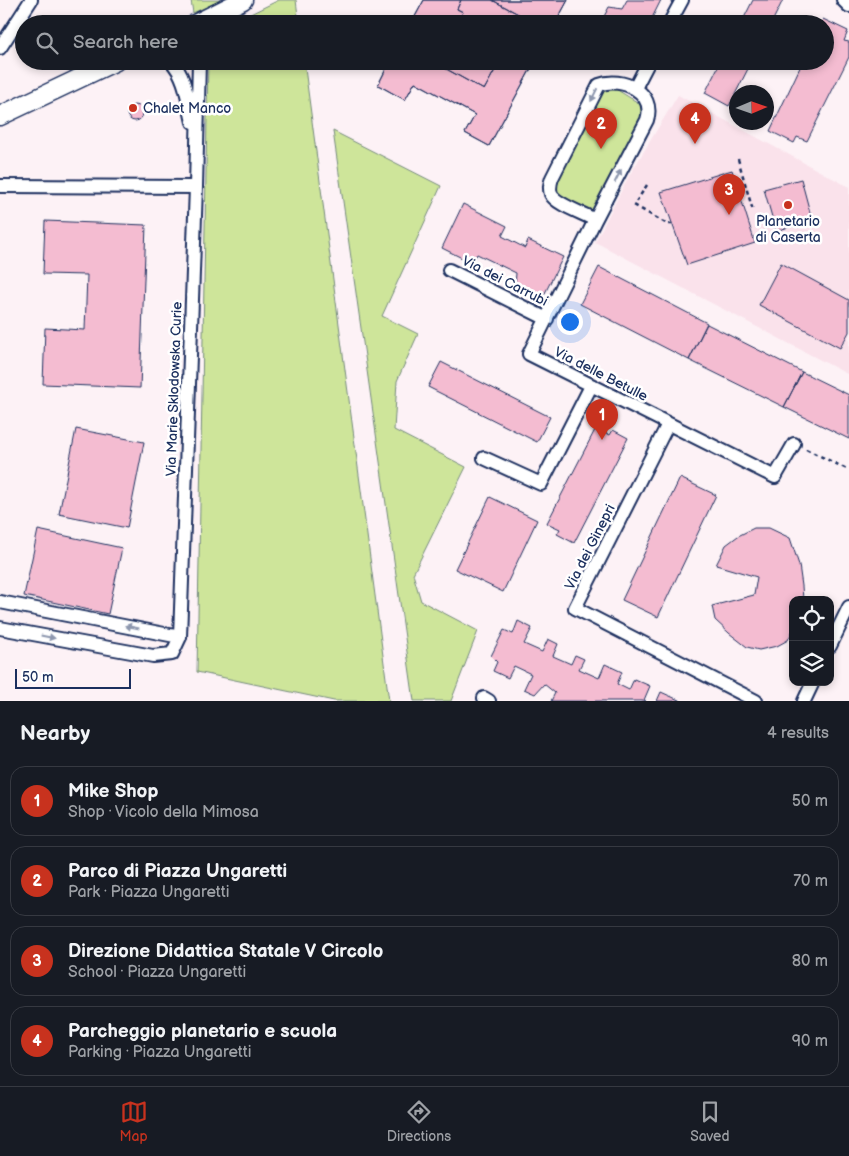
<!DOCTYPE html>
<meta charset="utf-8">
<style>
body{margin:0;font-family:"Balsamiq Sans",sans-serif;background:#20242c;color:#f1f3f6}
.controls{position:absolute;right:15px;bottom:15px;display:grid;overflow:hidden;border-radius:10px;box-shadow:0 2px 8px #0003}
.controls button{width:45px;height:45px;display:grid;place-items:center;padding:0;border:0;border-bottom:1px solid #363941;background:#171b24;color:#f1f3f6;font:25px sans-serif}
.compass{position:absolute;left:729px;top:85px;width:45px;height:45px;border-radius:50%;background:#171b24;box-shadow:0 2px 8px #0003;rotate:88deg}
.scale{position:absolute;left:15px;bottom:12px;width:116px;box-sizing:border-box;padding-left:5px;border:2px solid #1b2f5e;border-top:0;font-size:14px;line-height:18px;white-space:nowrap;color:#1b2f5e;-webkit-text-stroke:4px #fff;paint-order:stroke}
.you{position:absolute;left:569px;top:321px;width:18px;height:18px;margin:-12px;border:4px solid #fff;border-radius:50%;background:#1a73e8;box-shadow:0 0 0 8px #1a73e833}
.badge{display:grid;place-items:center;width:32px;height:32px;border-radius:50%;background:#c8321e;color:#fff;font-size:16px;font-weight:700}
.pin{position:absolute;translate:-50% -41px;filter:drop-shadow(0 1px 2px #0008)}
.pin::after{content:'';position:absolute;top:26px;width:18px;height:15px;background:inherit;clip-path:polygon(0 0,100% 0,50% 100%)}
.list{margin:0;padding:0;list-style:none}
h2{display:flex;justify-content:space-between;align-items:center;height:65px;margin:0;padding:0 20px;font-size:21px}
h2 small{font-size:16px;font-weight:400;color:#9ea1a6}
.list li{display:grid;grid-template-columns:32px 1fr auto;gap:15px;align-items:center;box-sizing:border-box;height:70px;margin:0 10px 10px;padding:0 10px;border:1px solid #363941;border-radius:15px}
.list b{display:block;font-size:19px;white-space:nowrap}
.list p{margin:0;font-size:16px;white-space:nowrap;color:#9ea1a6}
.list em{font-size:16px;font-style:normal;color:#9ea1a6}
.icon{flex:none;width:28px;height:28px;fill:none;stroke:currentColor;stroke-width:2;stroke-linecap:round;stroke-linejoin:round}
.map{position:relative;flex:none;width:849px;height:701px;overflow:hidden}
.search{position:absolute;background:#171b24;box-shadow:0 2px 8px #0003;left:15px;right:15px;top:15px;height:55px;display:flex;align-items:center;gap:12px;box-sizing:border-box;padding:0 18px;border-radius:28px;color:#9ea1a6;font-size:19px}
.sheet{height:385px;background:#171b24}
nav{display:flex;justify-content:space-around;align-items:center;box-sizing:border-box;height:70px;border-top:1px solid #363941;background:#171b24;font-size:14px;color:#9ea1a6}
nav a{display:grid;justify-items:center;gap:2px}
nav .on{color:#c8321e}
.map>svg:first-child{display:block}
.built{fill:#fae2eb}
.green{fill:#cee59a;stroke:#748a7c}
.building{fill:#f4bcd1;stroke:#1b2f5e}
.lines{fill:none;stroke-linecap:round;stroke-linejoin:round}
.street-casing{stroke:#1b2f5e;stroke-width:16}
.secondary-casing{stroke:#1b2f5e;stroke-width:21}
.path{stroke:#1b2f5e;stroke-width:2.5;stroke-dasharray:4 4;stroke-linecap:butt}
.street{stroke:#fff;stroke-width:12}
.secondary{stroke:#fff;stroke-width:18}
.oneway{fill:#8d97ae}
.poi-dot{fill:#c8321e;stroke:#fff;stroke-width:2}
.labels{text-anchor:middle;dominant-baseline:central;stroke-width:5;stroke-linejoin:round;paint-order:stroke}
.poi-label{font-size:14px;fill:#1b2f5e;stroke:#fff;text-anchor:start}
.street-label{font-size:14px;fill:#1b2f5e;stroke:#fff}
</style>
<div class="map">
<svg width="849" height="701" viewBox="0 0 849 701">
<rect width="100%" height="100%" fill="#fdf2f6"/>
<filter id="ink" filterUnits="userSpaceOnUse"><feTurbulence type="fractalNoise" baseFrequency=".02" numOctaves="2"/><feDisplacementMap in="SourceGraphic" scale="10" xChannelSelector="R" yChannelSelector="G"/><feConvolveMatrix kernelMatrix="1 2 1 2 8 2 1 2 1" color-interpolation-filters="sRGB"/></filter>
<g filter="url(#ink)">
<!-- built -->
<path class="built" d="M678,95L849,187V375L595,242L629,176Z"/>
<!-- green -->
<path class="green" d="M191,0H222L193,13Z
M279,0H296L299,24H230Z
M208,61H304L389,701H334L197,672Z
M606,83L650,110L594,223L549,187Z
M333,131L441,186L382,316L418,334L397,381L394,430L466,467L413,574L421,601L478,631L451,701H414Z"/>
<!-- building -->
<path class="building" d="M424,0H461L457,9L463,12L457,24H411Z
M424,0H568L555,24H411Z
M461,0H492L524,17L520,24H457L463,12L457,9Z
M492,0H568L555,24H520L524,17Z
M627,0H661L649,24H600L609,7L622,9Z
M753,0H783L771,24H741Z
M823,19L848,31L844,41L849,42V57L807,141L797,137L794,143L770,131L803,61H825V24H821Z
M390,61H432L484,90L500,61H535L489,146L465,133L475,115L415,82L405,100L378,85Z
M390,61H535L489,146L465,133L475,115L415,82L405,100L378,85Z
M432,61H500L484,90Z
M721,61H752L729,106L705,93Z
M127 113a8 8 0 1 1 16 0a8 8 0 1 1-16 0Z
M732,170L755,243L687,265L661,192Z
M801,179L812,220L776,231L764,189Z
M463,204L507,226L502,236L525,248L528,240L563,257L542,299L515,286L516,273L477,254L472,263L442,248Z
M45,221L146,225L140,388L43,384L45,328L85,330L87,275L43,274Z
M781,263L849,300V332L840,348L759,305Z
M599,267L707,323L689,360L580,304Z
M707,324L802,372L784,407L689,360Z
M441,362L550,417L537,442L428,387Z
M802,372L849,395V439L784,407Z
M596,428L610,435L613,430L628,438L574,543L557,534L560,529L547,523Z
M76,429L144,442L127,528L59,514Z
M680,478L716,495L658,617L622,600Z
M490,497L537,520L503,592L455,569Z
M754,528H769L790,538L799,565L802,586L803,600H793V630L788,640L777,646L759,650L747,647L729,633L715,620L712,606L754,595L757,577L716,565L726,545L738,536Z
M38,530L122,548L108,614L24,596Z
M518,621L532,628L524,644L542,652L548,639L558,644L553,656L571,664L575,655L584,659L579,669L599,678L605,664L622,672L617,684L629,690L634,679L650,686L644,700L646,701H551L555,693L544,684L535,694L524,689L531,674L514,666L508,678L493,671L497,662L491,656L504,630L513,634Z
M661,692L681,701H657Z"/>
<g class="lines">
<!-- street casing -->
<g class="street-casing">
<path id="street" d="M843,0L849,6
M669,24L682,0
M0,48L31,0
M171,61C186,76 188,102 193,122
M635,88L649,61
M0,186L196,187
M595,220C585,214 555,204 551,194C549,188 550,184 552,178L599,85C622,76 656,92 647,120L595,220L529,354L775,477L794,444
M449,270L547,319
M668,424L575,608L756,701
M484,458L541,484L591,386
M0,602L180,637
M0,628L153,656L172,654L180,637L196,187L199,61
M830,646L849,607
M484,698L489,701
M804,701L813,682"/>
</g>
<!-- secondary casing -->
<g class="secondary-casing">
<path id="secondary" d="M195,24L243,0
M0,116L116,61"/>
</g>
<!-- path -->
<path class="path" d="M738,159L753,211
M647,185L634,205L667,224H672
M806,449L849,470"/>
<!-- street -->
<use href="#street" class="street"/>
<!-- secondary -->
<use href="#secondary" class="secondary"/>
</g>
<!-- one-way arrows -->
<defs><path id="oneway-solid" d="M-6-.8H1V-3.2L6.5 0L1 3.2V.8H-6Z" transform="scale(1.25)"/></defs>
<g class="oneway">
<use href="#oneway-solid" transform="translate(594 95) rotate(116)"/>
<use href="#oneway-solid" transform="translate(618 176) rotate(-63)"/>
<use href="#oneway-solid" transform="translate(132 627) rotate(-169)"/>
<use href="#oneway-solid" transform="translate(48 637) rotate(11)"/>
</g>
</g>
<!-- markers -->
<g class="poi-dot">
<circle cx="133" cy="108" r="5"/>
<circle cx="788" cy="205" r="5"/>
</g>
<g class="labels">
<!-- poi labels -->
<g class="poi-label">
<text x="143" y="108">Chalet Manco</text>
<text x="788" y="221" text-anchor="middle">Planetario<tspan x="788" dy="16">di Caserta</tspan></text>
</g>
<!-- street labels -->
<g class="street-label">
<text transform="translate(505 281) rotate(27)">Via dei Carrubi</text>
<text transform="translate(601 374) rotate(27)">Via delle Betulle</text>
<text transform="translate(174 389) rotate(-88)">Via Marie Sklodowska Curie</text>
<text transform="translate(590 547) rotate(-63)">Via dei Ginepri</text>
</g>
</g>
</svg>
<div class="controls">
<button><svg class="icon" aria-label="locate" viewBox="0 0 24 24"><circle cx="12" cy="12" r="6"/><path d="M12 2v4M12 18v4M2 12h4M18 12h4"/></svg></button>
<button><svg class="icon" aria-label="layers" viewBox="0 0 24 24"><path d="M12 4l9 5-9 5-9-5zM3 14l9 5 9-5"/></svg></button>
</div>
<svg class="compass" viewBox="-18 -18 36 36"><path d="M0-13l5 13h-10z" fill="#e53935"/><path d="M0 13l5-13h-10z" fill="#9ea1a6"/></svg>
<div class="scale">50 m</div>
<div class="you"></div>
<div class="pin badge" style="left:602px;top:440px">1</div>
<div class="pin badge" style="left:601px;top:149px">2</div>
<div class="pin badge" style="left:729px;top:215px">3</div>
<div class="pin badge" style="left:695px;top:144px">4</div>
<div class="search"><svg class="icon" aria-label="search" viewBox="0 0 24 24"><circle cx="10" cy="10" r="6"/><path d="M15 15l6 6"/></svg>Search here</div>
</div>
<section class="sheet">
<h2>Nearby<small>4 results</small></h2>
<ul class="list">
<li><span class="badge">1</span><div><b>Mike Shop</b><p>Shop · Vicolo della Mimosa</p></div><em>50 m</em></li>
<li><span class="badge">2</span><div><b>Parco di Piazza Ungaretti</b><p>Park · Piazza Ungaretti</p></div><em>70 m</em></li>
<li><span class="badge">3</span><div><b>Direzione Didattica Statale V Circolo</b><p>School · Piazza Ungaretti</p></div><em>80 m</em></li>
<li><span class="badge">4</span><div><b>Parcheggio planetario e scuola</b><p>Parking · Piazza Ungaretti</p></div><em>90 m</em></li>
</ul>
</section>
<nav>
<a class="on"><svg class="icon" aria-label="map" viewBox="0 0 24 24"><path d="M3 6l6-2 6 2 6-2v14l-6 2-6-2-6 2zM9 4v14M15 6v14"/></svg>Map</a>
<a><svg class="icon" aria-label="directions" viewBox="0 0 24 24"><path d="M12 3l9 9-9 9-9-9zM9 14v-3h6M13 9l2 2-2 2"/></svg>Directions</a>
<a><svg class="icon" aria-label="saved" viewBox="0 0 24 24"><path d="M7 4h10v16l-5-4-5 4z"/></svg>Saved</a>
</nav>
